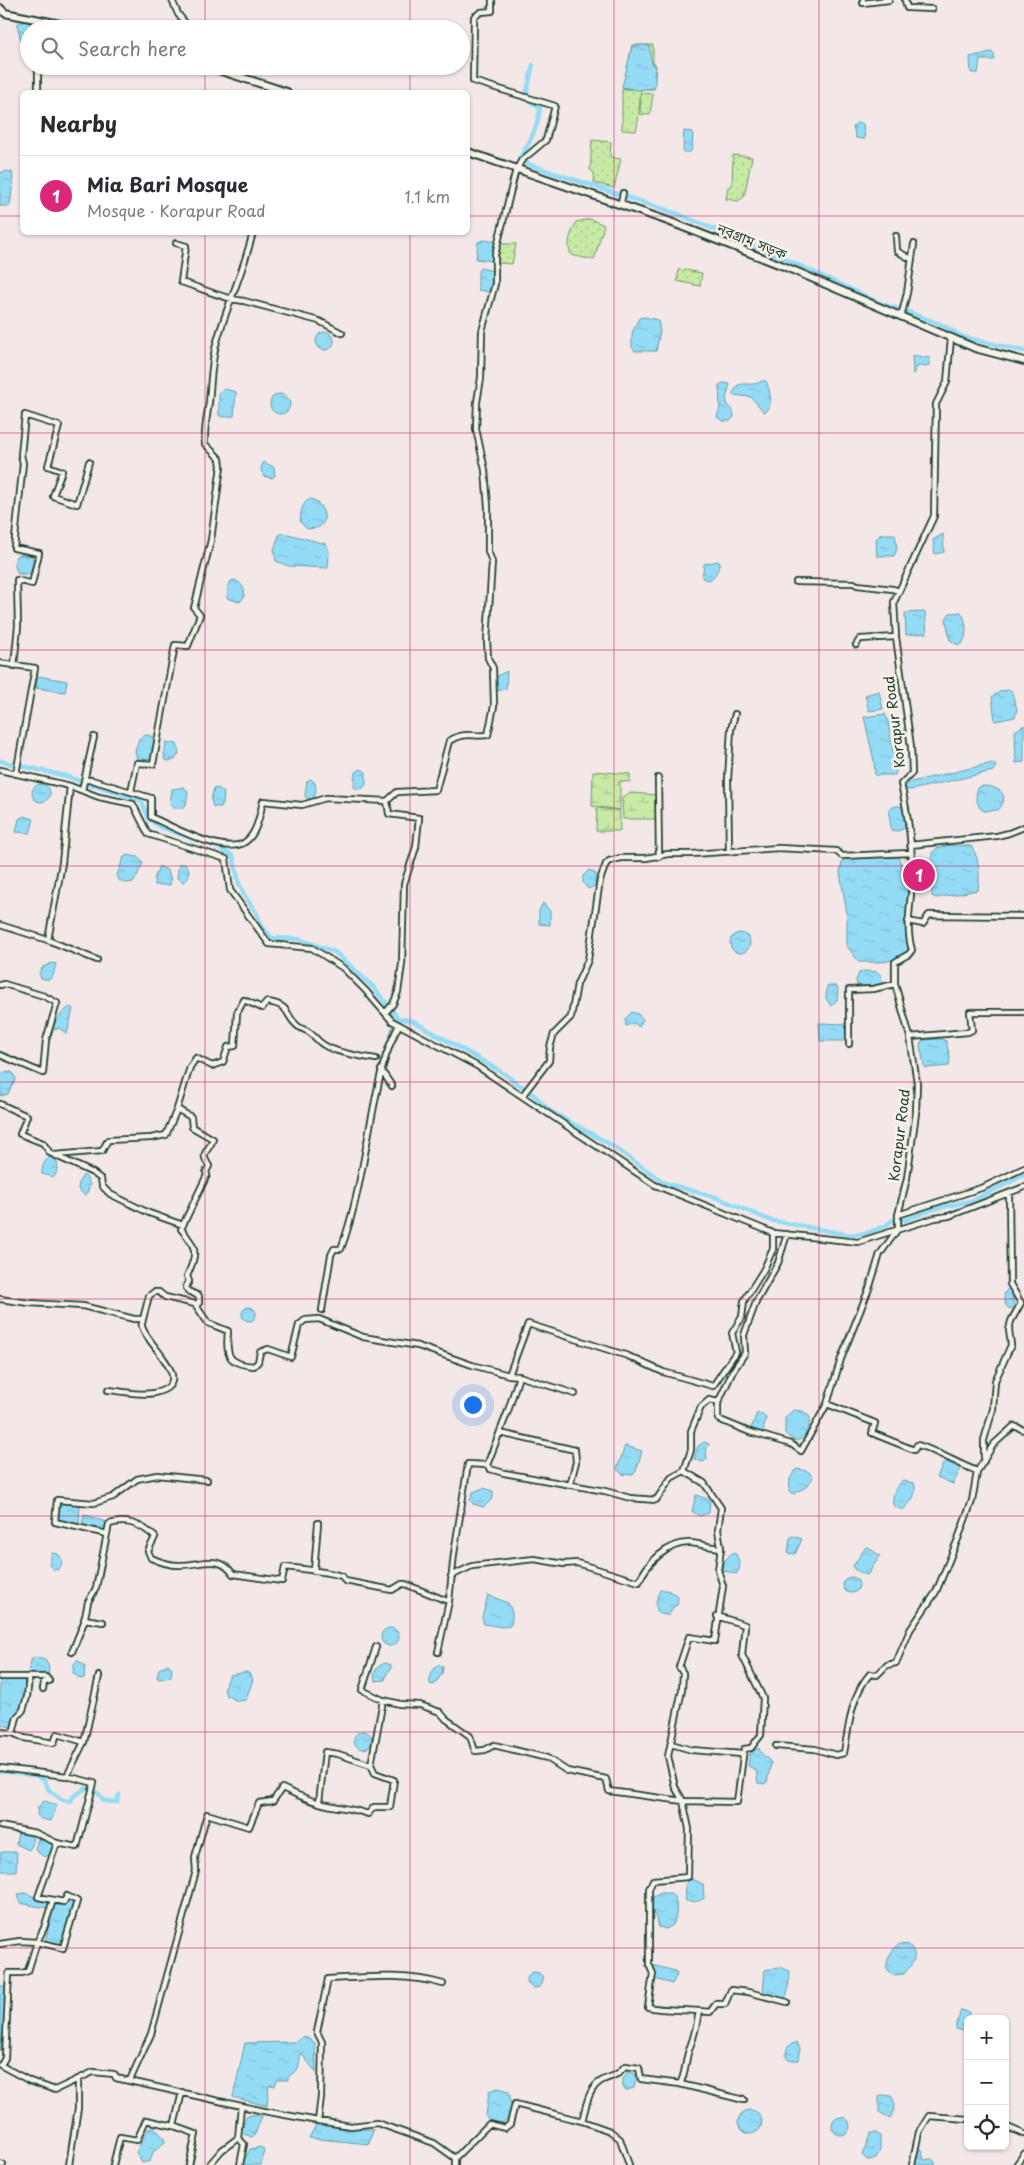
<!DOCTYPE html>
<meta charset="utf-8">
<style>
body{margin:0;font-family:"Playpen Sans","Noto Sans Bengali",sans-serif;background:#f2f2f3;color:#2b2b33}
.controls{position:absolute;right:15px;bottom:15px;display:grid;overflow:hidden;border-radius:8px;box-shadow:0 1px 4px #0004}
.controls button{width:45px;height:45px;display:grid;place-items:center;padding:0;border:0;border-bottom:1px solid #e1e1e2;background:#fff;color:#2b2b33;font:25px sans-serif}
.you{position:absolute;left:472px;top:1404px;width:18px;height:18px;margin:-12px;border:4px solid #fff;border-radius:50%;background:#1a73e8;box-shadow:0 0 0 8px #1a73e833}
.badge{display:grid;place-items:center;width:32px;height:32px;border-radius:50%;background:#db2777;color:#fff;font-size:16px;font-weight:700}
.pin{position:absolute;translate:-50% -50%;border:2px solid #fff;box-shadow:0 1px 5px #0006}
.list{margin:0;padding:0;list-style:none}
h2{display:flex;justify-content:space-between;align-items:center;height:65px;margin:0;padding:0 20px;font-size:21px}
h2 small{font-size:16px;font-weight:400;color:#7c7c81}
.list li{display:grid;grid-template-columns:32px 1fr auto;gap:15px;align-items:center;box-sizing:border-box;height:80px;padding:0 20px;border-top:1px solid #e1e1e2}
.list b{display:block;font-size:19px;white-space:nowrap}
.list p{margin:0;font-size:16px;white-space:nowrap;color:#7c7c81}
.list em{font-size:16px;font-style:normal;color:#7c7c81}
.icon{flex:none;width:28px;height:28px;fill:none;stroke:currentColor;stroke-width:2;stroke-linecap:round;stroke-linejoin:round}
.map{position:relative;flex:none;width:1024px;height:2165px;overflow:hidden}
.search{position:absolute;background:#fff;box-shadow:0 1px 4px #0004;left:20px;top:20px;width:450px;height:55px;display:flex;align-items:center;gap:12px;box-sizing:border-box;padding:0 18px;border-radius:28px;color:#7c7c81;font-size:19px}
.panel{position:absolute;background:#fff;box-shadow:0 1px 4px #0004;left:20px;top:90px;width:450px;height:145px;border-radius:8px}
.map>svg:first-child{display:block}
.grass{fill:url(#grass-dots);stroke:#73946c}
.wetland{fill:url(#wetland-marsh);stroke:#73946c}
.water{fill:url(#water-ripples);stroke:#659ca8}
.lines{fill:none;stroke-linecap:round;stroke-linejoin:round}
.stream{stroke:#659ca8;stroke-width:1}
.canal{stroke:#94dcf6;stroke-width:4.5}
.minor-casing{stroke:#1f3d34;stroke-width:8}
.secondary-casing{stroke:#1f3d34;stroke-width:10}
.minor{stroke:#f7f3e8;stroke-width:4.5}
.secondary{stroke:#f7f3e8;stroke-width:6}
.grid{fill:none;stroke:#c2185b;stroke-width:1;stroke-opacity:0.55}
.labels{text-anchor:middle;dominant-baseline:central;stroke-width:5;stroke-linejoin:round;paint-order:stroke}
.street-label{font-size:14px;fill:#1f3d34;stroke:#f7f3e8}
</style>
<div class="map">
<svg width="1024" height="2165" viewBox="0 0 1024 2165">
<defs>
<pattern id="grass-dots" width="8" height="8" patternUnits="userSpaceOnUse" patternTransform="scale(1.25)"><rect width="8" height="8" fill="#c7eba5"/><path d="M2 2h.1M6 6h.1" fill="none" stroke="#aaca8f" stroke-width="1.8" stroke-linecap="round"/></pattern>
<pattern id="wetland-marsh" width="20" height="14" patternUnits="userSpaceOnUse" patternTransform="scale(1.25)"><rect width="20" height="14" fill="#c7eba5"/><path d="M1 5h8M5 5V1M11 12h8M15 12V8" fill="none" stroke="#aaca8f"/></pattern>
<pattern id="water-ripples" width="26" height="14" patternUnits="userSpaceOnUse" patternTransform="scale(1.25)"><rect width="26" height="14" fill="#94dcf6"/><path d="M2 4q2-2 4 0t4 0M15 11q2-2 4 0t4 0" fill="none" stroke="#7fbed4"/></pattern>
</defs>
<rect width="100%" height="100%" fill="#f3e8e7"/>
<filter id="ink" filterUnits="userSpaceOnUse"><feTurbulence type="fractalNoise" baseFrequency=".02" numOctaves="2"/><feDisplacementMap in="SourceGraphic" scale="10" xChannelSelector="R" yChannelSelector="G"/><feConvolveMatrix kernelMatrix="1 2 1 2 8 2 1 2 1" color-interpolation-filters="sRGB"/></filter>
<g filter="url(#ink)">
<!-- grass -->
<path class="grass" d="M632,45H653V63L656,65L654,89H641C639,103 640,117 636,131L622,130V89H631L623,88Z
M641,93L653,94L650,115L640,114Z
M592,140L611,142L610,157L621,159L614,188L594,183V173L590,170Z
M733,155L752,157L744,197L738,201L726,199L728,187L732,186Z
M590,219L604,225L594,260L571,255C566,242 571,234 576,222Z
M500,244H516L512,264L498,263Z
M679,269L702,273L700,286L677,281Z"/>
<!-- wetland -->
<path class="wetland" d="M593,771L630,774V782L620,781V810L592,806Z
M631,793L657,795L655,819H623L622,797Z
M597,808L620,811V831H596Z"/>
<!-- water -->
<path class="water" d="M28,21L33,29H29L28,43L21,41L17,24L21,22Z
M643,45L649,46L652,64L655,65V88L637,90L622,87L632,47Z
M991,52L994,53V60H980L978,73H971L970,57Z
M857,123L863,124L865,139L856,138L853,126Z
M684,131L693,132L692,149L690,152H683Z
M6,171L12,172L13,181L10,206H0V173Z
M483,240L498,242L492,261L476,259L478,242Z
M480,268L494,271L491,292L478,290V272Z
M644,317L658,320L660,331L656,351H635L632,347V333L639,318Z
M316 341a9 9 0 1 1 18 0a9 9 0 1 1-18 0Z
M912,355L930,358L929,365L927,367L918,366L913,374Z
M762,381H766C770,391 773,403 767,411L764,412L751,397L732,395L738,385C747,382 753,387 762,381Z
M724,383L730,384L726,399L728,405L733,410L734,417L730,421H723L717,417L720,408L719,385Z
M225,389L236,392L234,416L222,417L219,415V392Z
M270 404a10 10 0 1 1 20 0a10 10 0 1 1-20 0Z
M263,462L274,467L275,476L272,478L263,476L261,469Z
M311,499C322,502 330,521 319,527C316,529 310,528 307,529L300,522C301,513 301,502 311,499Z
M284,533L326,544L329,551L328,568L288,566L276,561L274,550L279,535Z
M881,534H895L897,549L894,556H877L876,539Z
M943,534L944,552L935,554L933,540Z
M21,554L33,556V564L30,574H18L14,564L16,556Z
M718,561L720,563C718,569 715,578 709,580L702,578L704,564Z
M234,580C242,583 246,589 244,597L240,602L227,598L228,587L231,581Z
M925,612L927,633L906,635L905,613Z
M961,612C967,622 968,634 962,644H956L950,640L946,619L950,613Z
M507,671L506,689L496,691L494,689L497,676Z
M38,676L67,681L65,692L36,688Z
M1011,690L1017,709L1015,717L995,721L992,697L1001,691Z
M879,691L883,709L869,711L865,695Z
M885,714L888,721L896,772L895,775H875L874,761L864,717Z
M1024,725V762L1016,763L1015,731Z
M146,735L151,736L155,742L152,760L149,763L138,761L135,752L139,738Z
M166,742L177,744L179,753L175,760L167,761L164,759Z
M993,763L996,766L993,771L911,790L905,789L904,786L911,782Z
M361,769L366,772V784L363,788L358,789L354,787L355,772Z
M311,779L315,783L316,791L313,799L306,798L305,795L307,781Z
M32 793a9 9 0 1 1 18 0a9 9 0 1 1-18 0Z
M983,786C998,786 1012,795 998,810L984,811L980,808L976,799L977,788Z
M184,787L188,792L186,805L184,808H173L170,804L172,789Z
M214,788L220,789L224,793L223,803L221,807H213L211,800Z
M898,806L902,807L905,818V828L898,831L891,830L889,811L892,807Z
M24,816L34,819L30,833L16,832L19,819Z
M950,845L971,846C980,859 980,875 978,890L936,898L932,896V853L937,848Z
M127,855L138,857L143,863L134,882L125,883L119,880L117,875L124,857Z
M884,856H898L908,886V951C895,964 876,962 859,962L847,946V914L840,872L843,859Z
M179,864H185L189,869L188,878L183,882L177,878Z
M159,866L168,871L171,880L170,885H155L154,879Z
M589,870L596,874L595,886L588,889L583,882V876Z
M543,903L550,911V925L539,924V911Z
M730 943a10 10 0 1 1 20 0a10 10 0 1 1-20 0Z
M52,963L56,964C53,973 55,983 41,978L39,973L43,967Z
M865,971L877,972L881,975L882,984L876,987L857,985L856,980L859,973Z
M827,986H836L838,988L837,1000L831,1006L826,998Z
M71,1007L73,1009L67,1034L59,1028L55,1030L52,1029C55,1021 64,1009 71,1007Z
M632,1012L638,1014L643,1019L639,1027L634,1023L626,1026L625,1019Z
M819,1023L847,1024V1041H820Z
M942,1039L946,1041L950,1058L949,1066L926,1068L924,1065L920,1045L923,1040Z
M12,1072L16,1079L8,1094L1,1096L0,1073Z
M50,1157L55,1158C59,1164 58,1171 54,1177L42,1174C42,1167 43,1162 50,1157Z
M83,1175L87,1178L90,1185L86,1196L78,1190L79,1182Z
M1009,1288L1012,1289L1014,1306L1011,1309C1004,1307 1003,1298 1005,1292Z
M242 1314a7 7 0 1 1 14 0a7 7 0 1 1-14 0Z
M793,1410L803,1411L810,1417C809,1434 800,1450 785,1433V1418Z
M757,1413L763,1414L766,1418L763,1432L760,1433L751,1428Z
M704,1442L709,1444L706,1451L707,1459L703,1462L694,1459L698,1446Z
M625,1446L642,1451L636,1471L633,1475L622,1474L617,1469Z
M946,1462L961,1468L953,1484L937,1477L943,1464Z
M799,1469L809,1472L813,1478L806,1487L793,1494L789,1491L790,1479L795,1470Z
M903,1481L914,1483C918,1493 911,1504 902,1510L893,1505C892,1495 895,1486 903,1481Z
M484,1488L493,1491V1498L484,1507L473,1504L470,1500L473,1492Z
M696,1495L710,1500L709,1513L699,1516L692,1511Z
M60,1503L80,1505L79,1524L58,1521Z
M84,1514L108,1523L106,1531L82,1525Z
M793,1536L802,1539L795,1554L788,1553L790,1538Z
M866,1547H868L880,1556L868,1574L866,1575L854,1569L853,1566Z
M52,1553L58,1554C63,1559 63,1563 59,1569L54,1570L49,1565Z
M732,1553L736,1554C739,1560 742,1569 736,1574L722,1570L723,1562Z
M843 1585a8 8 0 1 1 16 0a8 8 0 1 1-16 0Z
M660,1590H667L678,1596L677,1605L673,1607L669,1615C652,1616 655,1602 660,1590Z
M488,1595L508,1603C512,1610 514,1618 510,1626L502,1627L484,1624L482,1618Z
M381 1637a9 9 0 1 1 18 0a9 9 0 1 1-18 0Z
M35,1657L45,1660L49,1667L48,1674H32L29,1672L31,1660Z
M77,1660L85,1666L84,1678L80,1679L73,1673L74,1664Z
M386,1663L391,1665V1669L387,1673L385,1680L375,1681C372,1673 377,1665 386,1663Z
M168,1664L172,1668L171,1677L159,1679L157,1677L159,1669Z
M439,1665L443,1667L442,1674L434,1685L430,1684C429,1677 433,1668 439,1665Z
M246,1672L250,1674L253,1679L246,1700L237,1701L226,1695L224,1689L230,1675Z
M8,1679L25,1680C26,1697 20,1713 11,1727L2,1725L0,1722V1680Z
M354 1740a9 9 0 1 1 18 0a9 9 0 1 1-18 0Z
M759,1748C761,1756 767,1756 771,1763L767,1782L764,1784L758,1783L756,1770L748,1766L750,1753Z
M44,1801L57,1805L51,1821L41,1819L37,1815L38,1807Z
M24,1831L26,1834L27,1833C35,1837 34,1843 29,1850L16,1844L18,1832Z
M38,1839L48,1842L53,1846C55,1852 49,1856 44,1857L35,1850Z
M1,1852H17L16,1871H0Z
M692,1879L703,1884L704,1898C700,1902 692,1902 686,1901L685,1897L686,1883Z
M25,1893L49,1903L46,1908L20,1903L18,1894Z
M661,1893H671C679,1901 677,1915 673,1925L666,1929L659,1927L652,1908L653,1897Z
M68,1899L74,1902L61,1945L45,1941L54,1905H64Z
M900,1944L909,1945C920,1956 912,1964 904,1974L892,1975L886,1968C888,1958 891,1949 900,1944Z
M652,1965L675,1971L677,1975L672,1984L655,1979Z
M779,1967L790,1971L788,1991L785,1999L763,1993L765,1970Z
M527 1980a8 8 0 1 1 16 0a8 8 0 1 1-16 0Z
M0,1986H7L1,2050H0Z
M961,2010L969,2012L964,2031L956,2029V2027Z
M304,2036L315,2043L316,2072L301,2053L298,2069L288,2077V2080H277L275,2086L269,2085L267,2106L233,2097L245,2043L295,2042Z
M796,2043L800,2049L799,2060H788L786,2056L787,2048L791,2044Z
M628,2072H632L637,2076L634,2088L627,2090L624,2089C621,2083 623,2077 628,2072Z
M498,2088L508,2091L510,2095L511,2108L509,2118L502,2123L489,2121L486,2117L489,2091Z
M883,2095L891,2096C897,2103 895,2111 890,2118L879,2112V2097Z
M738 2122a12 12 0 1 1 24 0a12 12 0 1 1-24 0Z
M255,2114L262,2116L255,2134L252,2137L241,2133L246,2117Z
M832 2126a9 9 0 1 1 18 0a9 9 0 1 1-18 0Z
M317,2123L373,2130L369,2144L309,2138Z
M154,2127L164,2138L165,2142L153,2152L150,2161L142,2163L136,2153L148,2129Z
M877,2133L880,2136V2150L876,2159L867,2160L862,2155L871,2133Z
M261,2147L265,2152L260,2165H242L250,2149Z
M921,2149L924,2160L932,2159L935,2162V2165H914L918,2150Z"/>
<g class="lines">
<!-- stream -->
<path class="stream" d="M368,1128L378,1070L393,1025
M362,1160L365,1142
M346,1224L357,1181"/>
<!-- canal -->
<path class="canal" d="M533,65L527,91V99L540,108C538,127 530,143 519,159L533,166L678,214L779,256L884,305L911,313L940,324L963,337L1024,351
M0,761L66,776L93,786L96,785L141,800L149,819L160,827L220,848L233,856L239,883L244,895L257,914L262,927L272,938L299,939L335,952L373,987L398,1018L413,1021L500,1071L534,1095L550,1111L608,1143L665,1183L718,1198L769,1220L850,1235L867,1233L885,1226L893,1220H905L934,1209L974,1200L1024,1175
M0,1771L35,1775L44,1780L49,1790L61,1799L70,1802L74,1796L86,1788L98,1793L104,1801L117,1802L119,1795"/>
<!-- minor casing -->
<g class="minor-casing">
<path id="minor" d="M172,0L178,14L190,29
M863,0V3L889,0
M905,0L907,8L932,9
M37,19V29
M38,92V66
M623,193L621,202L625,205
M896,236L897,251L911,259
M176,243L186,246L181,282C202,288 223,299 244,301L319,321L342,333
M901,317L907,293L914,244
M796,582L854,583L857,585L893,589L899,591
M856,645L860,639L896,637
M0,663L35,668L16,774
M14,666L18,626L17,580L32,584L39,553L14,548L23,463L21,455L25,415L59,426L48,466L62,471L53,496L77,504L89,462
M0,770L70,786L99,797L133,804L148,834L226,859L230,890L269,944L312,948L343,968L365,990L392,1021L477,1066L655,1185L773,1233L858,1242L935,1218L949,1216L1024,1187
M658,778L659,857
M85,780H92L151,798V817C171,826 225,856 245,842C257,834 260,814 263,801L302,805L326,798L387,801L397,792L436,790L449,741C465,731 471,737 488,735L494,706L493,668L488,658L487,640L492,562L488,551V507L485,470L476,429L477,402L481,378L482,331L495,284V255L515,173L521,161L546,140L555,106L473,81L474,17L481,12L492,11V0
M82,790L94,737
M131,791L137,763L153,764L175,645L188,646L200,615L194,608L211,540L221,466L220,459L205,444C204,429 207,417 209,402C211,383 211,364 216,345C226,307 244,271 253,232
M910,845L997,836L1009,833L1024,827
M729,852L728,780L731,729L735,714
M908,921L923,924L929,915L1024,916
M0,925L48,940L62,863L70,786
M48,940L97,960
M0,985L4,984L44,996L57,1003L46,1040L43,1073L0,1055
M385,1013L393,1004L398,992L402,964L404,884L416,847L419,818L389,814L387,801
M910,1037L968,1032L972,1030L970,1012H1024
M849,1044V990L873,989L895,984
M381,1070L392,1086
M522,1096L549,1061L550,1047L554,1034L571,1017L577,984L588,960L600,880L606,864L609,861L621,858H646L668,854H692L779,848L836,851L842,856L910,853
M0,1104L27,1116L20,1134L43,1143L50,1153L93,1173L101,1179L102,1186L110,1194L149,1213L183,1225
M55,1155L102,1151L108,1140L151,1138L166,1135L177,1109
M898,1215L984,1187L1024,1168
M0,1299L29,1303L83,1306L134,1319H143L149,1296L154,1292H159L165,1297L195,1304L208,1323L228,1331C226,1355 227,1364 254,1366L258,1362L260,1352L268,1349L291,1357L299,1325L305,1320L319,1319L363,1337L418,1346L472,1365L509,1375L528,1324L628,1356L663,1372L713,1386L736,1352L732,1333L742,1317L744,1301L764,1269L773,1249V1233
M195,1304L199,1303V1296L188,1291L186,1287L189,1281L187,1276C198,1253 197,1247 181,1229L207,1175L206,1172L209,1166C199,1150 209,1153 213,1139L192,1127L191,1117L177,1109L190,1067L196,1058L212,1066L223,1062L228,1047L235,1046L237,1013L244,1000L262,1008L267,1002C292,1005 284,1016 299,1027C302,1029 306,1030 309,1032C315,1036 318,1042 324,1045C334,1052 363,1057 376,1059
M322,1310L331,1255L334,1249H341C356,1208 363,1164 371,1121C378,1087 382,1057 399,1025
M519,1376L575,1394
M108,1390C123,1391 139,1396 154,1393C200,1383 145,1344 142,1326C141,1326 143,1320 143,1319
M718,1403V1419L747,1431L791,1444L801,1451L827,1404L841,1359L870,1286L880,1254L898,1229V1215L907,1178L916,1113L917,1083L910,1037L895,984V962L909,954L912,950C905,927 911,904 912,881C913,849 908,815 901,784L912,773L911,747L896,637L894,602L934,516L936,404L947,382L951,338
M827,1404L875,1423L872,1433L914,1450L917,1445C924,1445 965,1467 977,1471
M500,1433L575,1450L576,1462L570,1485
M984,1461V1440L993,1409L995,1381L1011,1345L1009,1330L1011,1321L1021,1303L1010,1284L1009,1193
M487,1465L490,1469L504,1473L605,1491L630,1498L656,1500L671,1478L684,1471
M107,1534L55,1522L57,1500L94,1503L113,1497L137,1479L157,1475L207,1480
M314,1571L318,1523
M451,1576L472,1566L534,1559L564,1564L577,1563L639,1582C646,1564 668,1542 690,1543C700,1544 710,1547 721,1548
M84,1619L103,1622
M376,1647L362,1690L383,1700
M72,1652L84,1622L88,1602L96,1588L109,1524C128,1519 141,1524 155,1537L148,1551L151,1558C160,1562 169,1565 178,1565C199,1566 219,1553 233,1574L282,1581L285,1567C304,1569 324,1571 342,1576L345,1581L392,1590L402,1584H405L445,1600
M438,1652L449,1601L454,1554L468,1464L487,1465L508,1411L519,1376L509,1375
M0,1677H46L49,1681L44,1682L43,1689
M0,1732L13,1733L24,1738L54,1743L57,1734L84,1742L67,1776
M13,1733L17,1717L23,1710L27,1697L29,1677
M84,1742L99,1676
M671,1744L692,1750L742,1754
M776,1746L815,1749L836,1755L844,1753C849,1726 851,1695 870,1674L877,1675L887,1665L896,1663L910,1630L936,1592L958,1539L972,1501L977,1472L993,1445L1014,1426L1024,1430
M0,1768L67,1776L94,1783L77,1847L57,1843L38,1897L64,1902L67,1896L77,1901L63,1948L37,1942L28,1971L22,1973H9L5,2058L1,2065
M319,1802L325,1752L338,1754L371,1765
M0,1826L36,1833L57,1843
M0,1944L20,1941L37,1942L44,1928L53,1900
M699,2011C682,2009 665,2011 648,2007L653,1974L649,1964V1889L653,1880L688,1877L689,1829L683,1801L675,1787L668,1756L682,1690L683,1673L679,1667L689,1637L715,1641L723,1586L718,1570L721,1548L718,1530L721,1508L704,1483L684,1471L691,1450V1431L701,1407L709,1400L718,1402V1403L733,1371L745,1353L744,1335L756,1302L778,1263L787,1234
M0,2065L30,2081L55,2090L93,2072L114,2074L116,2078L264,2111L318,2121L351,2126L377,2123L434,2143L455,2158V2165
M130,2080L151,2034L196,1871L195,1857L207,1814L249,1827L259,1803L273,1801L282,1788C297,1795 312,1802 328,1805C342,1808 354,1809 368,1814L374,1807H390L394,1780L375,1773L371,1765L383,1700L400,1704L420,1705L440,1712L446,1719L470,1736L475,1751L485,1750L494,1745L547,1758L567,1771L606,1779L609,1791L683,1801L737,1802L744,1749L751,1748L761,1735L763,1698L742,1655L745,1625L717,1616
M680,2084L744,2100
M318,2121L321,2097L322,2042L317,2032L328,1979C366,1977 407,1973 443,1984
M582,2121L610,2131L620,2139L629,2165
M174,2126L182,2092
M1005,2126L1024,2134
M238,2138L241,2106
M455,2158L489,2124L505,2128L510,2124L515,2104L582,2121C586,2107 588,2087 603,2080C614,2075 617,2076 625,2066L639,2068L641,2079L680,2084C686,2073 685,2061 689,2050C694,2037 697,2025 699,2011L710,2012L716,2004H725L731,1990L748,1992L787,2002
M0,2164L3,2165
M69,2165L78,2108V2079
M113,2165L120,2137L137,2140L146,2120L174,2126L196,2134L189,2165
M209,2165L222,2150L238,2138L244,2144L240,2165
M912,2165L919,2132L929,2116L968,2119
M1016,2165L1024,2154"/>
</g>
<!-- secondary casing -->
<g class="secondary-casing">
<path id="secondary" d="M0,8L5,13L85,29
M206,66L287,92
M468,152L668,221L781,265L975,348L1024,361"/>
</g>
<!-- minor -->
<use href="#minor" class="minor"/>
<!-- secondary -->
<use href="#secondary" class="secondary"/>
</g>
</g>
<!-- grid -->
<path class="grid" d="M205,0V29M410,0V29M614,0V2165M819,0V2165M205,66V92M410,66V92M0,216H22M468,216H1024M205,232V2165M410,232V2165M0,433H1024M0,650H1024M0,866H1024M0,1082H1024M0,1299H1024M0,1516H1024M0,1732H1024M0,1948H1024"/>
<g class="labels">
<!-- street labels -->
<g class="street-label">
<text transform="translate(752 241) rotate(22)">নবগ্রাম সড়ক</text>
<text transform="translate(894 722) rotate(-97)">Korapur Road</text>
<text transform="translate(899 1135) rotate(-83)">Korapur Road</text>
</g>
</g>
</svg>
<div class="controls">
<button>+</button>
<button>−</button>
<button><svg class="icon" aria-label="locate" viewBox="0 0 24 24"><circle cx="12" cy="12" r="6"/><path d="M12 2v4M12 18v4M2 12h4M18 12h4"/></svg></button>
</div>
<div class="you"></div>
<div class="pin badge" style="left:919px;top:875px">1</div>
<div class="search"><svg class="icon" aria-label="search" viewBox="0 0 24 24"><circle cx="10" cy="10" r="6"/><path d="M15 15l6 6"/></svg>Search here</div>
<section class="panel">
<h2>Nearby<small></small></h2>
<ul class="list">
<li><span class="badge">1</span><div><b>Mia Bari Mosque</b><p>Mosque · Korapur Road</p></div><em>1.1 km</em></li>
</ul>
</section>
</div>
